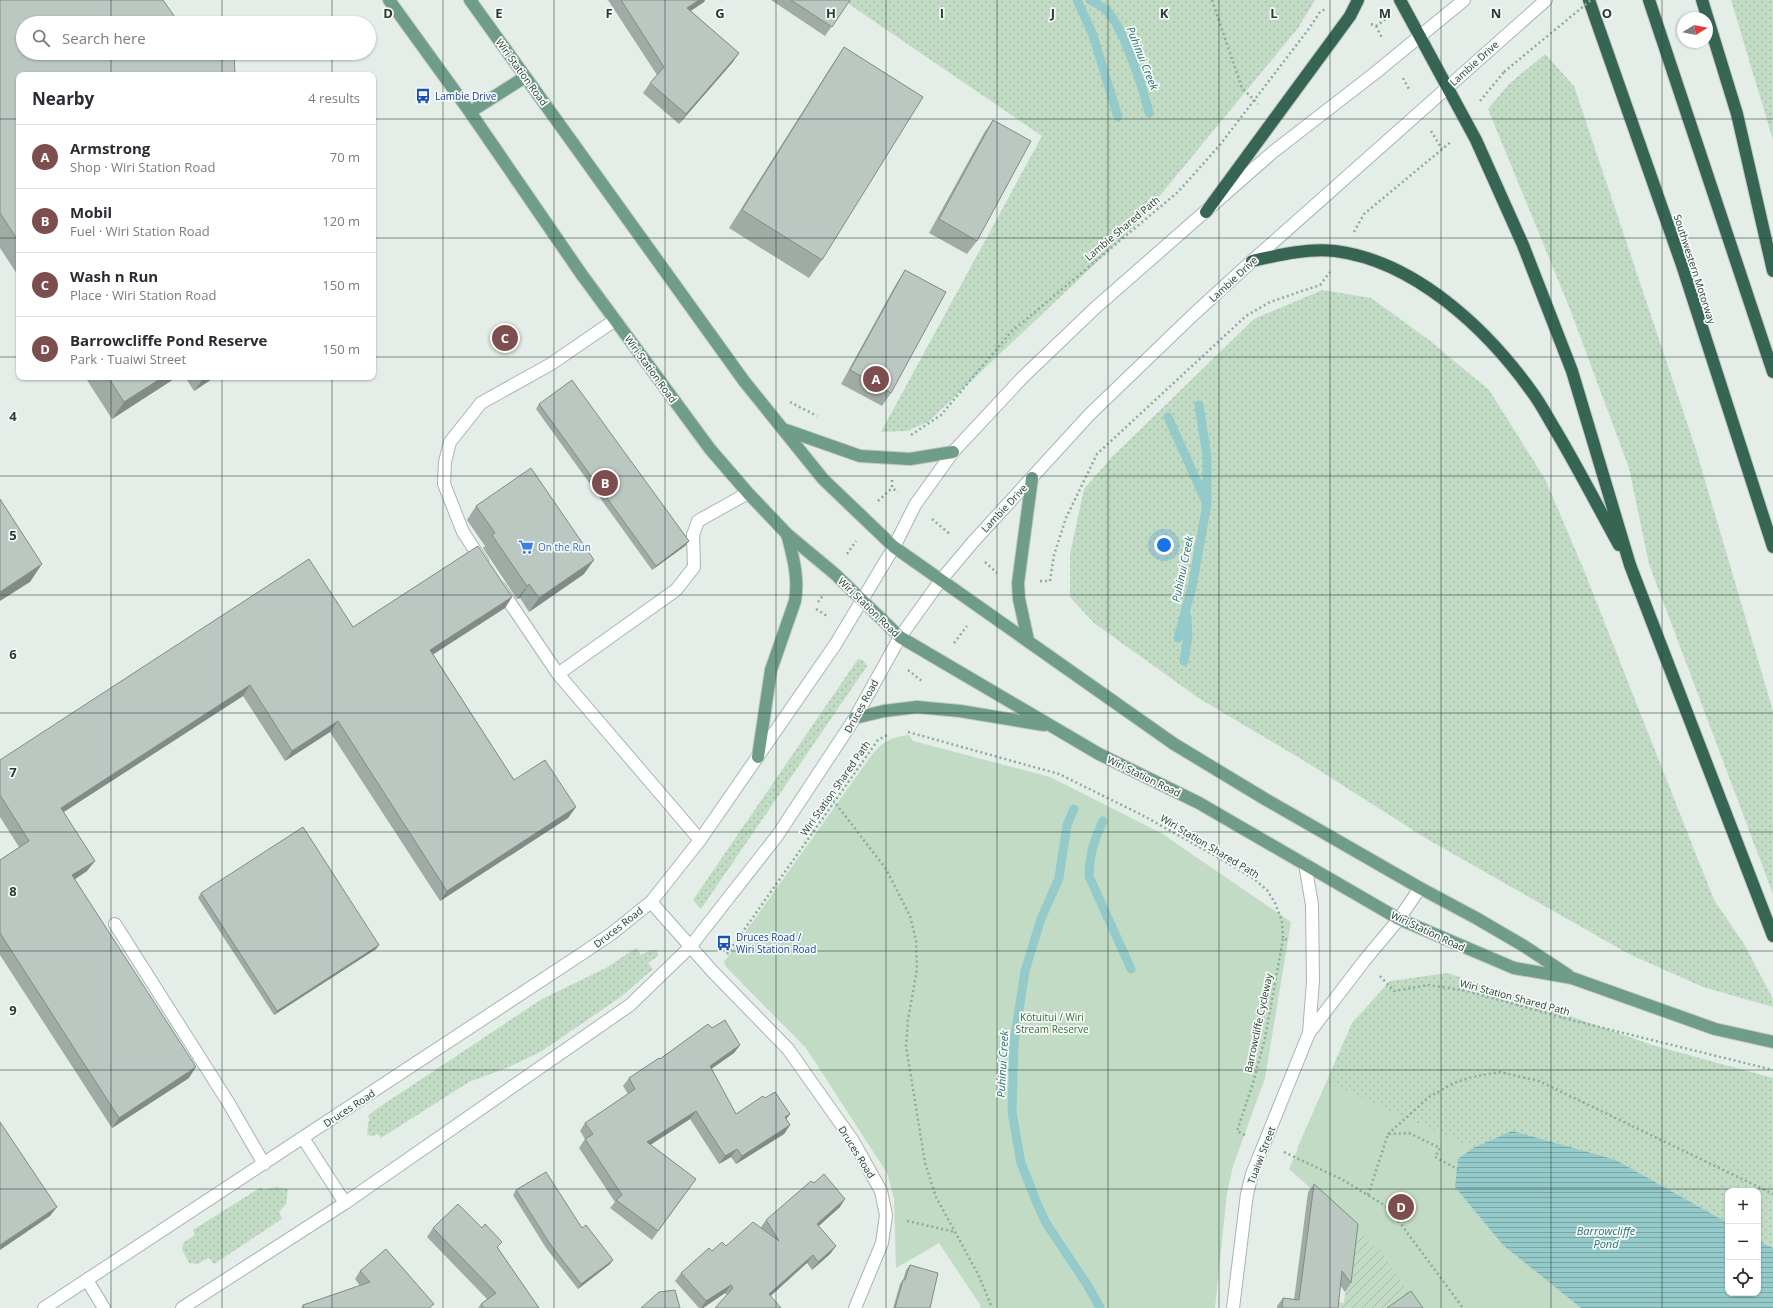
<!DOCTYPE html>
<meta charset="utf-8">
<style>
body{margin:0;font-family:"Open Sans",sans-serif;background:#f2f2f3;color:#2b2b33}
.controls{position:absolute;right:12px;bottom:12px;display:grid;overflow:hidden;border-radius:8px;box-shadow:0 1px 3px #0004}
.controls button{width:36px;height:36px;display:grid;place-items:center;padding:0;border:0;border-bottom:1px solid #e1e1e2;background:#fff;color:#2b2b33;font:20px sans-serif}
.compass{position:absolute;left:1677px;top:12px;width:36px;height:36px;border-radius:50%;background:#fff;box-shadow:0 1px 3px #0004;rotate:80deg}
.you{position:absolute;left:1164px;top:545px;width:14px;height:14px;margin:-10px;border:3px solid #fff;border-radius:50%;background:#1a73e8;box-shadow:0 0 0 6px #1a73e833}
.badge{display:grid;place-items:center;width:26px;height:26px;border-radius:50%;background:#7d4e4e;color:#fff;font-size:13px;font-weight:700}
.pin{position:absolute;translate:-50% -50%;border:2px solid #fff;box-shadow:0 1px 4px #0006}
.list{margin:0;padding:0;list-style:none}
h2{display:flex;justify-content:space-between;align-items:center;height:52px;margin:0;padding:0 16px;font-size:17px}
h2 small{font-size:13px;font-weight:400;color:#7c7c81}
.list li{display:grid;grid-template-columns:26px 1fr auto;gap:12px;align-items:center;box-sizing:border-box;height:64px;padding:0 16px;border-top:1px solid #e1e1e2}
.list b{display:block;font-size:15px;white-space:nowrap}
.list p{margin:0;font-size:13px;white-space:nowrap;color:#7c7c81}
.list em{font-size:13px;font-style:normal;color:#7c7c81}
.icon{flex:none;width:22px;height:22px;fill:none;stroke:currentColor;stroke-width:2;stroke-linecap:round;stroke-linejoin:round}
.map{position:relative;flex:none;width:1773px;height:1308px;overflow:hidden}
.search{position:absolute;background:#fff;box-shadow:0 1px 3px #0004;left:16px;top:16px;width:360px;height:44px;display:flex;align-items:center;gap:10px;box-sizing:border-box;padding:0 14px;border-radius:22px;color:#7c7c81;font-size:15px}
.panel{position:absolute;background:#fff;box-shadow:0 1px 3px #0004;left:16px;top:72px;width:360px;height:308px;border-radius:8px}
.map>svg:first-child{display:block}
.grass{fill:url(#grass-dots)}
.park{fill:#c1dbc4}
.garden{fill:url(#garden-furrows)}
.water{fill:url(#water-rules)}
.lines{fill:none;stroke-linecap:round;stroke-linejoin:round}
.stream{stroke:#94cbca;stroke-width:9}
.lane-casing{stroke:#a8b5ae;stroke-width:14}
.street-casing{stroke:#a8b5ae;stroke-width:14}
.secondary-casing{stroke:#a5b7ae;stroke-width:14}
.primary-casing{stroke:#c2c9c6;stroke-width:14}
.highway-casing{stroke:#c2c9c6;stroke-width:14}
.path{stroke:#8aac9c;stroke-width:2.5;stroke-dasharray:2 3;stroke-linecap:butt}
.lane{stroke:#fff;stroke-width:12}
.street{stroke:#fff;stroke-width:12}
.secondary{stroke:#fff;stroke-width:12}
.primary{stroke:#6f9d8a;stroke-width:12}
.highway{stroke:#366554;stroke-width:12}
.path-bridge{stroke:#8aac9c;stroke-width:2.5;stroke-dasharray:2 3;stroke-linecap:butt}
.wall{fill:#a1aba6}
.shaded-wall{fill:#838b87}
.building{fill:#bbc7c1;stroke:#838b87}
.grid{fill:none;stroke:#263d33;stroke-width:1;stroke-opacity:0.55}
.labels{text-anchor:middle;dominant-baseline:central;stroke-width:3.5;stroke-linejoin:round;paint-order:stroke}
.street-label{font-size:10px;fill:#263d33;stroke:#f6f9f7}
.transit-label{font-size:10px;fill:#164399;stroke:#f6f9f7;text-anchor:start}
.shop-label{font-size:10px;fill:#366cbe;stroke:#f6f9f7;text-anchor:start}
.park-label{font-size:10px;fill:#356f42;stroke:#f6f9f7}
.water-label{font-size:11px;font-style:italic;fill:#277272;stroke:#f6f9f7}
.grid-label{font-size:13px;text-anchor:middle;font-weight:bold;fill:#263d33;stroke:#f6f9f7;stroke-width:3.5;stroke-linejoin:round;paint-order:stroke}
</style>
<div class="map">
<svg width="1773" height="1308" viewBox="0 0 1773 1308">
<defs>
<pattern id="grass-dots" width="8" height="8" patternUnits="userSpaceOnUse"><rect width="8" height="8" fill="#c1dbc4"/><path d="M2 2h.1M6 6h.1" fill="none" stroke="#a6bda9" stroke-width="1.8" stroke-linecap="round"/></pattern>
<pattern id="garden-furrows" width="10" height="10" patternUnits="userSpaceOnUse"><rect width="10" height="10" fill="#c1dbc4"/><path d="M-1 1l2-2M0 10L10 0M9 11l2-2" fill="none" stroke="#a6bda9"/></pattern>
<pattern id="water-rules" width="6" height="5" patternUnits="userSpaceOnUse"><rect width="6" height="5" fill="#94cbca"/><path d="M0 2.5h6" fill="none" stroke="#79a6a5"/></pattern>
</defs>
<rect width="100%" height="100%" fill="#e5ede8"/>
<!-- grass -->
<path class="grass" d="M843,0H1315L1298,28L1134,227L928,422L907,431L881,432L1042,136Z
M1731,0H1773V140Z
M1545,54L1574,86L1696,450L1773,711V894L1649,564L1629,468L1570,309L1488,109L1509,84Z
M1322,290L1371,298L1429,340L1489,390L1545,479L1583,568L1714,900L1744,944L1773,999V1007L1703,987L1629,954L1427,839L1311,765L1197,697L1094,623L1070,597V554L1084,489L1112,457L1254,319Z
M858,659L863,660L867,666L701,909L693,900Z
M636,948L641,955L650,950H657L658,956L648,963L653,969L622,996L542,1051L509,1067L469,1082L381,1138L378,1134L372,1136L367,1135L368,1123L370,1120L368,1116L375,1110L542,999L606,968Z
M1448,973L1652,1045L1773,1078V1248L1758,1240V1191H1728V1223L1616,1160L1503,1245L1581,1308L1297,1149L1352,1023L1390,981Z
M261,1187L263,1190L276,1187L288,1189L286,1204L279,1212L282,1219L214,1264L209,1258L197,1264L189,1263L182,1249L184,1242L195,1235L193,1230Z"/>
<!-- park -->
<path class="park" d="M909,735L913,741L1050,777L1161,833L1291,922L1265,1078L1233,1166L1227,1193L1215,1308H980L981,1306L939,1243L896,1268L894,1198L887,1173L806,1048L726,967L724,962L871,756C882,742 891,737 909,735Z
M1327,1082L1473,1148L1458,1159L1581,1308H1419L1353,1226L1289,1169Z"/>
<!-- garden -->
<path class="garden" d="M1353,1226L1382,1253L1419,1308H1295V1296L1344,1303Z"/>
<!-- water -->
<path class="water" d="M1512,1131L1616,1160L1728,1223V1293H1758V1240L1773,1248V1308H1581L1503,1245L1455,1187L1458,1159L1473,1148Z"/>
<g class="lines">
<!-- stream -->
<path class="stream" d="M1077,0L1093,35L1118,117
M1090,0C1095,3 1102,6 1106,10C1122,24 1144,91 1149,113
M1199,405L1207,456V501
M1168,417L1207,504L1192,587L1178,638
M1184,661L1188,636L1187,617
M1074,809L1067,825L1059,878L1041,919L1025,971L1014,1042L1012,1112L1021,1163L1036,1201L1046,1223L1088,1286L1100,1308
M1103,821C1094,839 1089,855 1089,876L1131,969"/>
<!-- lane casing -->
<g class="lane-casing">
<path id="lane" d="M482,561L463,532L444,484L445,462L450,442L481,403L551,364L615,320
M500,588L558,674L700,840
M558,674L676,590L694,567L693,535L698,521L748,493
M115,924L228,1102L264,1164"/>
</g>
<!-- street casing -->
<g class="street-casing">
<path id="street" d="M1305,864L1312,905L1313,981L1309,1033
M651,902L713,972L788,1049L853,1141L881,1191L886,1215L882,1243L855,1308
M87,1280L104,1308
M1233,1308L1247,1194L1252,1174L1309,1033L1364,961L1399,919L1420,888"/>
</g>
<!-- secondary casing -->
<g class="secondary-casing">
<path id="secondary" d="M303,1138L345,1203
M44,1308L583,953L611,934L651,902L700,840L835,645L894,547L915,505L953,452L1023,377L1094,309L1273,152L1375,73L1464,0
M182,1308L345,1203L630,1005L690,947L777,836L855,718L900,637L941,580L973,542L1090,414L1194,314L1252,261L1546,0"/>
</g>
<!-- primary casing -->
<g class="primary-casing">
<path id="primary" d="M389,0L470,112L582,275L710,449L748,493L787,534L835,574L900,637L1099,754L1199,803L1399,919L1514,968L1572,978L1715,1029L1773,1042
M470,0L744,381L823,479L894,547L1174,744L1265,799L1420,888L1476,918L1524,946L1568,975
M470,112L525,77
M786,430L860,456L910,459L953,452
M1028,640L1019,599L1018,583L1032,478
M855,718L884,711L917,707L960,711L1044,725
M758,757L771,670L795,601C799,577 793,557 787,534"/>
</g>
<!-- highway casing -->
<g class="highway-casing">
<path id="highway" d="M1400,0L1476,140L1523,245L1572,371L1630,565L1773,936
M1589,0L1682,265L1773,547
M1649,0L1773,372
M1702,0L1737,114L1773,271
M1206,212L1350,16L1358,0
M1252,261C1279,255 1307,248 1335,251C1415,261 1487,329 1532,392C1541,404 1548,418 1556,431C1578,468 1598,507 1619,545"/>
</g>
<!-- path -->
<path class="path" d="M1212,0L1242,88L1258,104
M1371,24L1376,26L1386,19
M1376,26L1382,38
M1403,78L1410,91
M1480,101L1504,72
M1431,131L1442,149
M1354,232L1364,214L1452,141
M790,402L817,416
M911,435L941,415L1011,332L1178,192L1219,146L1308,30L1320,12L1327,8
M892,480V488L898,492
M878,501L892,488
M932,519L951,535
M847,554L856,541
M985,562L997,573
M1040,581H1050L1054,555L1066,518L1097,454L1246,316L1270,302L1320,285L1330,272
M818,602L824,594
M816,609L827,616
M954,643L967,626
M908,670L923,682
M908,732L1059,774L1142,815L1219,858L1254,879L1267,890L1275,903L1282,921L1283,939L1290,940
M830,796L886,869L910,916L916,940L917,969L908,1020L906,1046L925,1163L936,1197L979,1276L992,1308
M727,954L878,740L887,735
M1380,976L1394,991L1428,985L1467,991L1575,1021L1773,1070
M1388,1134L1429,1097L1454,1083L1472,1077L1500,1072L1539,1081L1773,1194
M1245,1135L1237,1131L1253,1083L1265,1038L1283,939
M1284,1152L1343,1180L1389,1208L1463,1308
M1368,1195L1388,1134L1409,1133L1440,1148L1435,1157L1461,1171
M907,1221L955,1232"/>
<!-- lane -->
<use href="#lane" class="lane"/>
<!-- street -->
<use href="#street" class="street"/>
<!-- secondary -->
<use href="#secondary" class="secondary"/>
<!-- primary -->
<use href="#primary" class="primary"/>
<!-- highway -->
<use href="#highway" class="highway"/>
<!-- path-bridge -->
<path class="path-bridge" d="M1504,72L1591,0"/>
</g>
<!-- wall -->
<path class="wall" d="M0,0L23,23L19,75V277L0,248Z
M608,0H705L704,2L691,11L739,53L732,63L679,124L643,93L650,83L657,75Z
M771,0H850L825,36Z
M844,47L822,260L809,278L729,228L832,65Z
M993,120L977,241L967,254L929,233L984,133Z
M905,270L891,393L882,406L841,384L896,284Z
M85,377H177L112,419Z
M185,377H215L194,391Z
M539,404L689,541L685,546L652,570L536,409Z
M476,506L584,574L529,612L520,598L517,599L483,548L485,546L467,520Z
M512,597L505,608L433,654L514,780L576,807L568,818L440,901L330,732L285,761L243,696L63,812L87,871L75,879L189,1078L112,1128L0,955V860L19,847L0,817V760L353,627Z
M201,893L379,945L376,949L274,1015L198,898Z
M712,1028L740,1045L734,1053L711,1069L736,1114L765,1098L790,1114L786,1119L790,1125L784,1134L736,1164L731,1157L719,1164L690,1119L650,1145L696,1179L652,1240L610,1208L615,1202L579,1148L585,1139L580,1131L585,1123L628,1094L623,1086L629,1078Z
M1314,1184L1351,1283L1345,1292L1340,1285L1338,1308H1277V1306L1283,1298L1294,1300L1308,1192Z
M516,1190L582,1228L610,1264L578,1289L546,1248L513,1195Z
M840,1207L818,1226L836,1246L830,1254L812,1270L807,1263L727,1295L725,1293L703,1308H699L675,1281L681,1273L712,1251L726,1246L761,1227L766,1220Z
M433,1228L498,1248L539,1308H478L481,1304L487,1299L427,1237Z
M910,1265L930,1308H893L900,1284L903,1280L906,1270Z
M360,1271L431,1308H301L303,1305L360,1286L355,1279Z"/>
<!-- shaded-wall -->
<path class="shaded-wall" d="M699,0H705L704,2L681,17L687,8Z
M739,53L732,63L679,124L686,114Z
M163,377H177L112,419L124,402Z
M204,377H215L194,391Z
M689,541L685,546L652,570L656,566Z
M594,560L584,574L529,612L539,598Z
M42,564L30,582L0,601V592Z
M529,584L520,598L517,599L527,586Z
M512,597L505,608L423,661L430,650Z
M250,685L243,696L53,819L61,808Z
M338,721L330,732L285,761L292,751Z
M576,807L568,818L440,901L447,891Z
M95,861L87,871L65,886L72,875Z
M379,945L376,949L274,1015L277,1011Z
M740,1045L734,1053L704,1074L710,1066Z
M196,1067L189,1078L112,1128L119,1118Z
M696,1111L690,1119L641,1151L647,1142Z
M790,1114L784,1122L785,1117Z
M790,1125L784,1134L736,1164L742,1156Z
M737,1149L731,1157L719,1164L725,1156Z
M845,1199L840,1207L811,1233L817,1224Z
M57,1207L50,1216L0,1250V1245Z
M836,1246L830,1254L812,1270L818,1262Z
M813,1255L807,1263L763,1303L769,1294Z
M613,1260L610,1264L578,1289L581,1284Z
M731,1285L725,1293L703,1308H701L706,1301Z"/>
<!-- building -->
<path class="building" d="M0,0H163L179,23H23V53H234L235,75H19V242L0,213Z
M621,0H699L687,8L739,53L686,114L650,83L664,67Z
M791,0H850L832,27Z
M232,20V23H197Z
M844,47L923,97L822,260L742,210Z
M993,120L1031,141L977,241L939,219Z
M905,270L946,292L891,393L850,370Z
M108,377H163L124,402Z
M572,380L689,541L656,566L539,404Z
M531,468L594,560L539,598L529,584L527,586L492,535L495,533L476,506Z
M0,499L42,564L0,592Z
M478,546L512,597L430,650L514,780L545,760L576,807L447,891L338,721L292,751L250,685L61,808L95,861L72,875L196,1067L119,1118L0,933V860L29,841L0,795V760L309,559L353,627Z
M303,827L379,945L277,1011L201,893Z
M725,1020L740,1045L710,1066L736,1114L763,1096L765,1098L775,1092L790,1114L785,1117L790,1125L742,1156L737,1149L725,1156L696,1111L647,1142L696,1179L658,1231L616,1200L622,1195L585,1139L593,1134L585,1123L635,1089L629,1078L659,1058L660,1059L708,1024L712,1028Z
M0,1122L57,1207L0,1245Z
M546,1172L582,1228L586,1225L613,1260L581,1284L550,1244L516,1190Z
M824,1174L845,1199L817,1224L836,1246L818,1262L813,1255L769,1294L781,1308H715L733,1288L731,1285L706,1301L681,1273L709,1248L712,1251L722,1242L726,1246L753,1222L779,1241L766,1220L811,1181L814,1183Z
M1314,1184L1358,1224L1351,1283L1342,1271L1338,1308H1282L1283,1298L1299,1300Z
M458,1204L482,1228L485,1224L502,1242L497,1247L539,1308H484L481,1304L496,1293L433,1228Z
M386,1249L434,1304L429,1308H304L303,1305L370,1282L360,1271Z
M910,1265L938,1273L930,1308H895L903,1280H905Z
M675,1290L680,1308H641L659,1292Z
M1411,1291L1423,1308H1387Z"/>
<!-- grid -->
<path class="grid" d="M111,0V23M222,0V23M332,0V23M443,0V1308M554,0V1308M665,0V1308M776,0V1308M886,0V1308M997,0V1308M1108,0V1308M1219,0V1308M1330,0V1308M1441,0V1308M1551,0V1308M1662,0V1308M111,53V75M222,53V75M332,53V75M0,119H19M373,119H1773M0,238H19M373,238H1773M0,357H19M373,357H1773M111,377V1308M222,377V1308M332,377V1308M0,476H1773M0,595H1773M0,713H1773M0,832H1773M0,951H1773M0,1070H1773M0,1189H1773"/>
<!-- icons -->
<defs>
<g id="bus-bare" transform="scale(1.2)"><path d="M-5-6H5V4H4V6H2V4H-2V6H-4V4H-5ZM-3.5-4V0h7V-4ZM-3.5 1.2v1.5H-2V1.2ZM2 1.2v1.5H3.5V1.2Z" fill="#1a4fb4" stroke="#f6f9f7" stroke-width="2.5" paint-order="stroke"/></g>
<g id="supermarket-bare" transform="scale(1.2)"><path d="M-6-5.5h2.5l.6 2H6L4.5 2H-2.5L-4.4-4H-6ZM-1.5 3.2a1.3 1.3 0 1 0 .1 0ZM3 3.2a1.3 1.3 0 1 0 .1 0Z" fill="#3f7fe0" stroke="#f6f9f7" stroke-width="2.5" paint-order="stroke"/></g>
</defs>
<g fill-rule="evenodd">
<use href="#bus-bare" x="423" y="96"/>
<use href="#supermarket-bare" x="526" y="547"/>
<use href="#bus-bare" x="724" y="943"/>
</g>
<g class="labels">
<!-- street labels -->
<g class="street-label">
<text transform="translate(1474 63) rotate(-42)">Lambie Drive</text>
<text transform="translate(522 72) rotate(54)">Wiri Station Road</text>
<text transform="translate(1122 228) rotate(-40)">Lambie Shared Path</text>
<text transform="translate(1695 269) rotate(72)">Southwestern Motorway</text>
<text transform="translate(1233 279) rotate(-43)">Lambie Drive</text>
<text transform="translate(651 369) rotate(54)">Wiri Station Road</text>
<text transform="translate(1004 508) rotate(-47)">Lambie Drive</text>
<text transform="translate(869 607) rotate(44)">Wiri Station Road</text>
<text transform="translate(861 706) rotate(-61)">Druces Road</text>
<text transform="translate(1144 776) rotate(26)">Wiri Station Road</text>
<text transform="translate(835 788) rotate(-55)">Wiri Station Shared Path</text>
<text transform="translate(1210 846) rotate(31)">Wiri Station Shared Path</text>
<text transform="translate(618 927) rotate(-38)">Druces Road</text>
<text transform="translate(1428 931) rotate(25)">Wiri Station Road</text>
<text transform="translate(1515 997) rotate(15)">Wiri Station Shared Path</text>
<text transform="translate(1258 1023) rotate(-78)">Barrowcliffe Cycleway</text>
<text transform="translate(349 1108) rotate(-33)">Druces Road</text>
<text transform="translate(857 1152) rotate(58)">Druces Road</text>
<text transform="translate(1261 1155) rotate(-69)">Tuaiwi Street</text>
</g>
<!-- transit labels -->
<g class="transit-label">
<text x="435" y="96">Lambie Drive</text>
<text x="736" y="937">Druces Road /<tspan x="736" dy="12">Wiri Station Road</tspan></text>
</g>
<!-- shop labels -->
<g class="shop-label">
<text x="538" y="547">On the Run</text>
</g>
<!-- park labels -->
<g class="park-label">
<text x="1052" y="1017">Kōtuitui / Wiri<tspan x="1052" dy="12">Stream Reserve</tspan></text>
</g>
<!-- water labels -->
<g class="water-label">
<text transform="translate(1143 58) rotate(68)">Puhinui Creek</text>
<text transform="translate(1182 569) rotate(-78)">Puhinui Creek</text>
<text transform="translate(1002 1064) rotate(-87)">Puhinui Creek</text>
<text x="1606" y="1230">Barrowcliffe<tspan x="1606" dy="13">Pond</tspan></text>
</g>
</g>
<g class="grid-label">
<text x="388" y="18">D</text>
<text x="499" y="18">E</text>
<text x="609" y="18">F</text>
<text x="720" y="18">G</text>
<text x="831" y="18">H</text>
<text x="942" y="18">I</text>
<text x="1053" y="18">J</text>
<text x="1164" y="18">K</text>
<text x="1274" y="18">L</text>
<text x="1385" y="18">M</text>
<text x="1496" y="18">N</text>
<text x="1607" y="18">O</text>
<text x="13" y="421">4</text>
<text x="13" y="540">5</text>
<text x="13" y="659">6</text>
<text x="13" y="777">7</text>
<text x="13" y="896">8</text>
<text x="13" y="1015">9</text>
</g>
</svg>
<div class="controls">
<button>+</button>
<button>−</button>
<button><svg class="icon" aria-label="locate" viewBox="0 0 24 24"><circle cx="12" cy="12" r="6"/><path d="M12 2v4M12 18v4M2 12h4M18 12h4"/></svg></button>
</div>
<svg class="compass" viewBox="-18 -18 36 36"><path d="M0-13l5 13h-10z" fill="#e53935"/><path d="M0 13l5-13h-10z" fill="#7c7c81"/></svg>
<div class="you"></div>
<div class="pin badge" style="left:876px;top:379px">A</div>
<div class="pin badge" style="left:605px;top:483px">B</div>
<div class="pin badge" style="left:505px;top:338px">C</div>
<div class="pin badge" style="left:1401px;top:1207px">D</div>
<div class="search"><svg class="icon" aria-label="search" viewBox="0 0 24 24"><circle cx="10" cy="10" r="6"/><path d="M15 15l6 6"/></svg>Search here</div>
<section class="panel">
<h2>Nearby<small>4 results</small></h2>
<ul class="list">
<li><span class="badge">A</span><div><b>Armstrong</b><p>Shop · Wiri Station Road</p></div><em>70 m</em></li>
<li><span class="badge">B</span><div><b>Mobil</b><p>Fuel · Wiri Station Road</p></div><em>120 m</em></li>
<li><span class="badge">C</span><div><b>Wash n Run</b><p>Place · Wiri Station Road</p></div><em>150 m</em></li>
<li><span class="badge">D</span><div><b>Barrowcliffe Pond Reserve</b><p>Park · Tuaiwi Street</p></div><em>150 m</em></li>
</ul>
</section>
</div>
